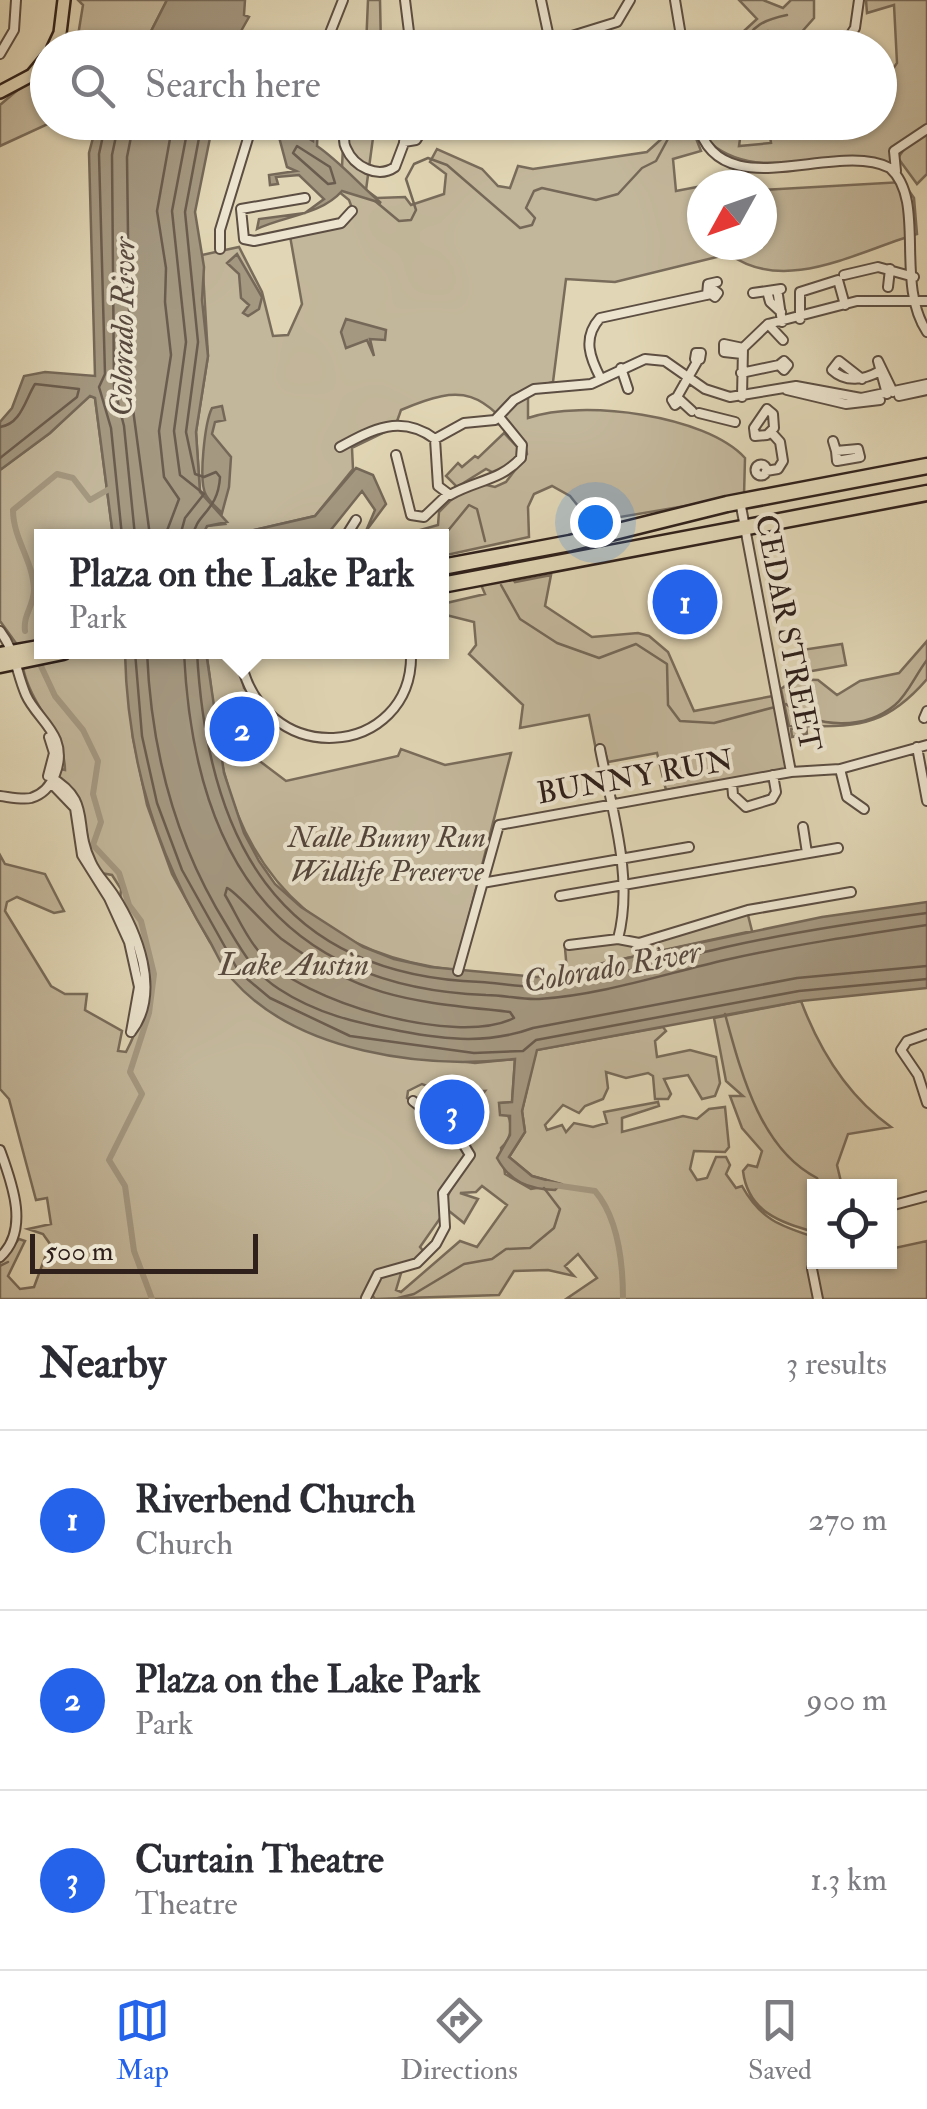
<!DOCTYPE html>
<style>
body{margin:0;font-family:"IM FELL Double Pica",serif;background:#f7f7f7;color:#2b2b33}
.controls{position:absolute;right:30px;bottom:30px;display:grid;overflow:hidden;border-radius:0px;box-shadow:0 2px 8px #0004}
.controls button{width:90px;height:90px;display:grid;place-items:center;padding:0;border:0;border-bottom:2px solid #e1e1e2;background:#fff;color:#2b2b33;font:50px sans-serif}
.compass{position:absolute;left:687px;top:170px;width:90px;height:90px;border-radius:50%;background:#fff;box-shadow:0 2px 8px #0004;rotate:230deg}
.scale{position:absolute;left:30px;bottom:25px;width:228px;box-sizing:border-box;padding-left:10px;border:5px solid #2f201b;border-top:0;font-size:28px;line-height:35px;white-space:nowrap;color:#2f201b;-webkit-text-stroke:8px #ece4cf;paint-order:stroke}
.you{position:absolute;left:595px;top:522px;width:35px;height:35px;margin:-25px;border:8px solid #fff;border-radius:50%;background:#1a73e8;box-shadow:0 0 0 15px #1a73e833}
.badge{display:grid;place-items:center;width:65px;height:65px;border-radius:50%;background:#2563eb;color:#fff;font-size:32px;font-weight:700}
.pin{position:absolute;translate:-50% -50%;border:5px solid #fff;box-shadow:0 2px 10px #0006}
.popup{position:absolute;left:34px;top:529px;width:415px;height:130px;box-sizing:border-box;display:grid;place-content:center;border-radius:0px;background:#fff;filter:drop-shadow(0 2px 8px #0005);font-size:32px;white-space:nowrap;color:#7c7c81}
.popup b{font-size:38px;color:#2b2b33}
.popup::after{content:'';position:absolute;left:50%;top:100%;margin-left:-20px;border:20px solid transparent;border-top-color:#fff}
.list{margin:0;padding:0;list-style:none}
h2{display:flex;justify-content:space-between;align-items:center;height:130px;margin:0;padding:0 40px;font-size:42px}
h2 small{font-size:32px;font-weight:400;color:#7c7c81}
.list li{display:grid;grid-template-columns:65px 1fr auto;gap:30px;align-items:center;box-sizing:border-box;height:180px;padding:0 40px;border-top:2px solid #e1e1e2}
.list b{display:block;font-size:38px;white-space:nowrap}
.list p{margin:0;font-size:32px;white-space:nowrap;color:#7c7c81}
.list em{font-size:32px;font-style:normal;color:#7c7c81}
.icon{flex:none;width:55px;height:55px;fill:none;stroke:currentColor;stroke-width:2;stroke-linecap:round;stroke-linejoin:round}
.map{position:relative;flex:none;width:927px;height:1299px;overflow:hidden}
.search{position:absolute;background:#fff;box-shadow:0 2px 8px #0004;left:30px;right:30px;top:30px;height:110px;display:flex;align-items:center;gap:25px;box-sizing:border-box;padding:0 35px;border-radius:55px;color:#7c7c81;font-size:38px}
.sheet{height:670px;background:#fff}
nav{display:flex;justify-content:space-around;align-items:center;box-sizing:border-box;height:140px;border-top:2px solid #e1e1e2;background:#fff;font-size:28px;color:#7c7c81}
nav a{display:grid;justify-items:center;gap:5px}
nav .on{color:#2563eb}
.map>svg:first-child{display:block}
.green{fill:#c3b79b;stroke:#796c5b;stroke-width:2.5}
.water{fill:#a49881;stroke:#756858;stroke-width:2.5}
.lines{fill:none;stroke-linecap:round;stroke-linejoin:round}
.shore{stroke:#6a5c4e;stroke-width:2.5}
.stream{stroke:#756858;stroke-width:2.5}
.river{stroke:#a49881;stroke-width:6}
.minor-casing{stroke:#5c4e42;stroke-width:12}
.major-casing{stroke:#2f201b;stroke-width:16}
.highway-casing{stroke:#2f201b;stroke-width:19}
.minor{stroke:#ece4cf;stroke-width:8}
.major{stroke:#e1d6b5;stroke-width:11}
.highway{stroke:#e1d6b5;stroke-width:14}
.labels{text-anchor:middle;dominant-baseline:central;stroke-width:8;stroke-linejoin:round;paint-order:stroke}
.street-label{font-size:30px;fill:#2f201b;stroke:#ece4cf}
.park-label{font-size:30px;font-style:italic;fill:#54463b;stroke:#ece4cf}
.water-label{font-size:32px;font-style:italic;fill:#584a3f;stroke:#ece4cf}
</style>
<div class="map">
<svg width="927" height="1299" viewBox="0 0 927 1299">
<rect width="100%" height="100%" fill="#e1d6b5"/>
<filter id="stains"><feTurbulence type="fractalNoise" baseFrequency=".002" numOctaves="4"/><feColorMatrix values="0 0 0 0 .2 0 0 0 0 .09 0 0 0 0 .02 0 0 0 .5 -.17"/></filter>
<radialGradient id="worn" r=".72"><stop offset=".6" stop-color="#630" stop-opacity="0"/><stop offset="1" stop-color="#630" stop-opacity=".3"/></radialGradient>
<!-- green -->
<path class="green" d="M78,0H167L143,47L76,48L83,5Z
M368,0H380L381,47H366Z
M739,0H763L783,8L791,0H814V18L799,35L768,31L756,47H741L744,31L757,19Z
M866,0H927V174L917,184L898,158L907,145L894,149V162L889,163C831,142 756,189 706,139L702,123H714L721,132L740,139L739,146L771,143L768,123L796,127L880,122V88L897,63L894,5L867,13Z
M47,65L48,124L0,146V105Z
M344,123H375L366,190L377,198L405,197L411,205L444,194L446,174L430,162L437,149L482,169L498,186L510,188L518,166L533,169L647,152L679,123H690L701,151L673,159L676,191L702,186V245H762V190L903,182L914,198L917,234C858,251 785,295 729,254L615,282L566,279L553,382L528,389V418C582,399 706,415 745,458L744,496L591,522L570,496L552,486L534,494L528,507L529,537L442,556V536H417L420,530L438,525L439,512L454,497L482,484L495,487L506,482L527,454L525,445C481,392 466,382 401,410L395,427L352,448L353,469L315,516L255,530L246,536H202L207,526L225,524L200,492L196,432L208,356L202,255L239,247L262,292L273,336L288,335L302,304L290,236L344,225L354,213L349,200L338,191L352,179L342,168Z
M89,395L95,398L113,536H42V642L18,646L0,621V470L50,433Z
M504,433L522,452L498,475L486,469L457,487L446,476L458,463L462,467L475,456L478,458Z
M510,575L515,582L551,575L545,606L592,637L638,633L649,636L668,652L694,711L773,696L787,770L666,790L657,753L608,762L604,749L596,750L589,715L520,728L523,705L469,654L476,645L474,622L442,614V604L485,594L479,580Z
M927,641V679C890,722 862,728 806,726L807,734L792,737L791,729L799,727L789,726L781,689L794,679L818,680L837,695L860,681L899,673Z
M842,644L846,665L806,672L802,650Z
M87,652H125L133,738L147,805L172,874L210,942L394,1053L475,1063L515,1059L512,1102L500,1103C512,1117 516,1134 501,1148L505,1174L531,1189L560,1184L532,1176L509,1157L525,1132L522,1111L536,1050L663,1027L666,1031L655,1041L657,1057L690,1050L716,1057L720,1083L715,1096L702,1099L688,1075L664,1079L671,1094L668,1099H655L653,1076L648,1073L626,1078L606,1072L608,1088L603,1099L585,1106L579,1113L563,1105L545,1125L547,1130L562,1125L566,1132L574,1123L593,1127L607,1123L604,1112L658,1102L659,1106L622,1118V1132L683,1116L697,1119L709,1109L725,1107L729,1147L725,1152L694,1151L690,1169L697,1180L707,1178L716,1157H726L730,1165L726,1174L736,1188L742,1186C760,1219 780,1226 814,1237V1256L809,1262H890V1249L927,1241V1299H566L597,1278L578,1254L565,1266L574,1276L548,1270L514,1271L499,1295L375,1299L372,1295L379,1276L402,1270L396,1290L401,1292L460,1241L477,1247L507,1205L482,1186L476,1192L460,1193L478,1199L464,1223L444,1207C449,1184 467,1173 472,1151L461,1135L415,1101L446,1104L443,1118L455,1122L460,1109L478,1100L485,1091L470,1092L467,1100L422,1084L408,1091L407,1098L458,1139L467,1155L439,1194L441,1217L420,1247L425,1253L419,1260L383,1269L361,1299H0V1262L19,1239L25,1241L8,1276L20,1289L34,1287L50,1244L43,1234L28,1229L51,1224L47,1198L36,1200L9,1099L0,1089V855L5,864L45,874L64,911L54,913L17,897L7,902L5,911L51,986L65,994H87L85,1010L122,1031L118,1051L126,1052C160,986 142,966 120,901L121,889L112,875L101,873C77,837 97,808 58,778L60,769L65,770C64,730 32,709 23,668Z
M206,652H238L244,688L274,720L253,756L286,781L398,756L401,749L445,765L511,753L455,970C335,957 253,889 224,772C214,732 213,690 206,652Z
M746,907L752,931L567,971L565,948L591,939L638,940Z
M801,1001C819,1049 848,1096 891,1127L848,1134L837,1165L842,1186H814V1232C780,1222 748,1212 743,1171L748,1165L757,1167L762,1151L742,1128L730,1096H743L726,1081L714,1018Z"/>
<!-- water -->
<path class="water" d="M167,0H245L244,15L249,17L232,47H143Z
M97,123H213L195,212L204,267L202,300L208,356L196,432L200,492L227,522L207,526L202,536H113L95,398L90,396L50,433L0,470V422L12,408L24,376L45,372L95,376L89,153Z
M235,123L265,127L267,123H280L270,129L292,137L300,133L313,141L314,123H318L317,146C339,161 358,183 381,203L342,191C321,215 283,216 257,229L259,219L305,213L324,199L299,175L276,177L278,184L270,185L269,175L296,171L287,167L279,137Z
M237,254L262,297L259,309L248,316L243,313L249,305L241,298L239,274L227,263Z
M346,319L386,330L385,340L370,339L374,356L367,340L346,348L341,332Z
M222,406L225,420L215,422L212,434L231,457L229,487L222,513C217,508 209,501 206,495C198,481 205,422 212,408Z
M356,468L373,475L386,504L366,531L375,510L362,491L326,536H246L254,530L315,516Z
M125,652H206L224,773L244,833L259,861L275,884L301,907L363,947L394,959L430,967L537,977L822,917L927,902V988L801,1001L537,1050L522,1111L525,1132L509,1157L532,1176L561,1184L555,1190C528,1189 510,1182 497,1158L510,1135V1116L500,1115L499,1103L512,1102L515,1059C424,1069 297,1053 232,979C222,968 216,952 209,940C155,852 127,754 125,652Z"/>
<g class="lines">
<!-- shore -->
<path class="shore" d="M106,122L99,154L105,374L99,387L111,428L122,536
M119,122L112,155L114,387L124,426L135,536
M134,122L127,157L130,387L150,536
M297,146L330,167L335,183L328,184L293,153Z
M0,427C21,424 25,400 35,384L79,389L77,397L0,458
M165,536L179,499L164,477L159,431L171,355L165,302L166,268L157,211L173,122
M180,536L185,518L204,494L180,475L174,431L186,342L172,211L189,122
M193,536C196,513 218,512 220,477L216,472L204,477L195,474L186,432L198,342L185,212L202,122
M135,652L142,736L157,803L182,870L239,972L270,998L350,1036L474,1053L523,1051L536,1040L799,991L927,979
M147,652C151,749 175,843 227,926C242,951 254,973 279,989C317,1014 357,1023 400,1031C447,1040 489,1044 533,1028L797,978L927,966
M184,652C193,848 272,987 486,995C504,995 522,1000 539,999C601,995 664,974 725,960C792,945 859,935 927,925
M197,652C207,835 275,975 481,982C500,983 521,988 541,986C603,980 665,961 726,947C793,932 859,922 927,913
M227,888C235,890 269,930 283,940C365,1000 413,1001 510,1012L514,1018C457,1047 301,1002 261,954C246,938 236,913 225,895Z"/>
<!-- stream -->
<path class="stream" d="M745,48C748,25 768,19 787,15
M375,201L399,221L411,220L416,210L406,179L414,164L428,158L447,165L520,228L532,225L535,218L526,208L534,191L542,188L596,200L618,194L642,168L656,161L669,137L685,122
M442,538L469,505L477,509L485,541
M501,585L520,619L557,643L599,658L636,644L667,664L668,705L680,721L714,723L775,707
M786,704C817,729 865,730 895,705C908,694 916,674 927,660
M725,1014C741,1072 760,1149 817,1178L820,1186
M0,1266L8,1262
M398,1298L414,1294L464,1264L492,1259L506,1249L530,1248L554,1228L560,1209L544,1188"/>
<!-- river -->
<path class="river" d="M25,631C23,615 33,607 34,591C34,562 13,539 13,510L57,474L73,478L90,500L111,488
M40,664L55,696L83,730L98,761L93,794L101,822L93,845L119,873L129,905L141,921L154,974L149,1013L130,1072L142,1094L109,1160L125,1186L134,1251L152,1299
M547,1184L595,1191C619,1219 623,1264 623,1299"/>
<!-- minor casing -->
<g class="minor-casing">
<path id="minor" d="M405,0L410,40L419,48
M541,0L550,42
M675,0L683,48
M324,48L343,0
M533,48L617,22L630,0
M842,48L855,28L859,0
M0,54L14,30L16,0
M346,122C345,131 342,141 346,148C354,167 378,179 395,167L412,122
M697,122C719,210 835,139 890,168C927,201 894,282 927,332
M404,142L416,140L427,122
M896,171L894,151L927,129
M305,198L241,209L244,239L254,241L341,223L352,211
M220,249V230L253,122
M844,275L878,267L914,277
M888,287L890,269
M714,290L718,293L715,297L711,294Z
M767,291L770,302L781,312
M753,293L781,289
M707,295L708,284L717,282
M778,295L782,322
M800,319V292L838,280L845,305
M768,324L783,340
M696,353H701L700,359H695Z
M742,354L724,352V344L743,348
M784,361L788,365L784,370L779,365Z
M621,368L628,389
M741,373L779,365
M601,379C590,358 582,338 600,318L711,294
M862,379L839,361L832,370C846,383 864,380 880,371
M787,390L846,404L880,400
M887,394L878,361L893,392
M899,396L927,390
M677,397L698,360
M677,397L680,401L675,405L672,400Z
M742,397L743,348L768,324L857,301H927
M680,400L692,411
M767,409L773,414L774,428L767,435L755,436L754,428Z
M699,413L735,422
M435,439L464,423L495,420L514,400L534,389L591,384L645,359L665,361L705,389L730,397L796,386L861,398L927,384
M833,441L836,451L858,449L860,457L837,461L836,451
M340,447C373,429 401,414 435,439L438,486L450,495C476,480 500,481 521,458L522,445L500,418
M396,455L411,515L424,517L447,495
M755.5 470a5.5 5.5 0 1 1 11 0a5.5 5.5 0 1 1-11 0Z
M766,471L778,469L783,461L780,442L771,432
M740,501L791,772
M346,536L356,520
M0,631C16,652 16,672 26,695C33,711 49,723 56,740C64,761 54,791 31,798C22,800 9,797 0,796
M239,652C258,774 415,759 411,652
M924,718L927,711
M917,747L927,801
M600,749C612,810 634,878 618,939
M840,769L847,797L864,809
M48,776L54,753L49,737
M49,776C94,802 72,823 91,862C96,874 106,883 113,894C137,931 162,992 131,1032
M51,783L75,808L82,855L109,898L129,942L139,987L131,1032
M732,783L733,795L746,807L772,799L776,792L773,775
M803,827L807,853
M482,883L689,847
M560,896L838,848
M569,945L618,939L639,943L748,910L851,892
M458,971L499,825L791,772L840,769L927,745
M927,1034L907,1041L901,1050L918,1075L927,1103
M0,1150C12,1183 30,1230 0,1257
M890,1206L927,1196
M814,1261L812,1269L818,1299
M366,1298L378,1274L417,1263L436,1244L445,1227L443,1193L470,1155L459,1137L413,1101"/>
</g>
<!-- major casing -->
<g class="major-casing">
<path id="major" d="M53,48L60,33L64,0
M0,92L32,75L48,56"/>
</g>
<!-- highway casing -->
<g class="highway-casing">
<path id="highway" d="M442,567L570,543L727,504L927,466
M442,585L927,493
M0,655L39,648
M0,665L63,652"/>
</g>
<!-- minor -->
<use href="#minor" class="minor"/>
<!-- major -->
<use href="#major" class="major"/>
<!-- highway -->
<use href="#highway" class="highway"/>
</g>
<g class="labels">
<!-- street labels -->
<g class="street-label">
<text transform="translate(788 633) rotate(79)">CEDAR STREET</text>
<text transform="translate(635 777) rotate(-10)">BUNNY RUN</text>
</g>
<!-- park labels -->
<g class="park-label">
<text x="387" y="837">Nalle Bunny Run<tspan x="387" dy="34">Wildlife Preserve</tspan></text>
</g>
<!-- water labels -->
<g class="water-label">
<text transform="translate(123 327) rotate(-89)">Colorado River</text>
<text x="294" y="965">Lake Austin</text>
<text transform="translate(612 967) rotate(-10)">Colorado River</text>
</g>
</g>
<rect width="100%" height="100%" filter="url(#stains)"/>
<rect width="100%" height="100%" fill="url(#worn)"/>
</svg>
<div class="controls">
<button><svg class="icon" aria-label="locate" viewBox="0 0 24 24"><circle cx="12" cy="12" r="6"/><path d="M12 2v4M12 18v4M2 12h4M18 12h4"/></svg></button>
</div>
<svg class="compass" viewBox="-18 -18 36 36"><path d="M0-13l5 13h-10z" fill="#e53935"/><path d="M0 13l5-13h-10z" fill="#7c7c81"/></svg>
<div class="scale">500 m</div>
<div class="you"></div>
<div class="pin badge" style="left:685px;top:602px">1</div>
<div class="pin badge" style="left:242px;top:729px">2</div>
<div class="popup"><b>Plaza on the Lake Park</b>Park</div>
<div class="pin badge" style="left:452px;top:1112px">3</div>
<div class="search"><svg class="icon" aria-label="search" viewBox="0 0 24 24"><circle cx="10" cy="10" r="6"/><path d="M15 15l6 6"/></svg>Search here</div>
</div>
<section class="sheet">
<h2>Nearby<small>3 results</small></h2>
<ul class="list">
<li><span class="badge">1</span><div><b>Riverbend Church</b><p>Church</p></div><em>270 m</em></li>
<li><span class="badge">2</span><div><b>Plaza on the Lake Park</b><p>Park</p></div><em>900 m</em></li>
<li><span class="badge">3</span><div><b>Curtain Theatre</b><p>Theatre</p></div><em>1.3 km</em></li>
</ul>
</section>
<nav>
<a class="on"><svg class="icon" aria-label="map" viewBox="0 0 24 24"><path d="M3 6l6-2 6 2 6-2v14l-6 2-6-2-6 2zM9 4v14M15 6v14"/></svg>Map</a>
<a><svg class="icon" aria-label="directions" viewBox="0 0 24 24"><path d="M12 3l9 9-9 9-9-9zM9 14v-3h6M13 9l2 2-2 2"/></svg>Directions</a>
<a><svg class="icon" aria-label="saved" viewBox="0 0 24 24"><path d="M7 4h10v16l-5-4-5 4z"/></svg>Saved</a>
</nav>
